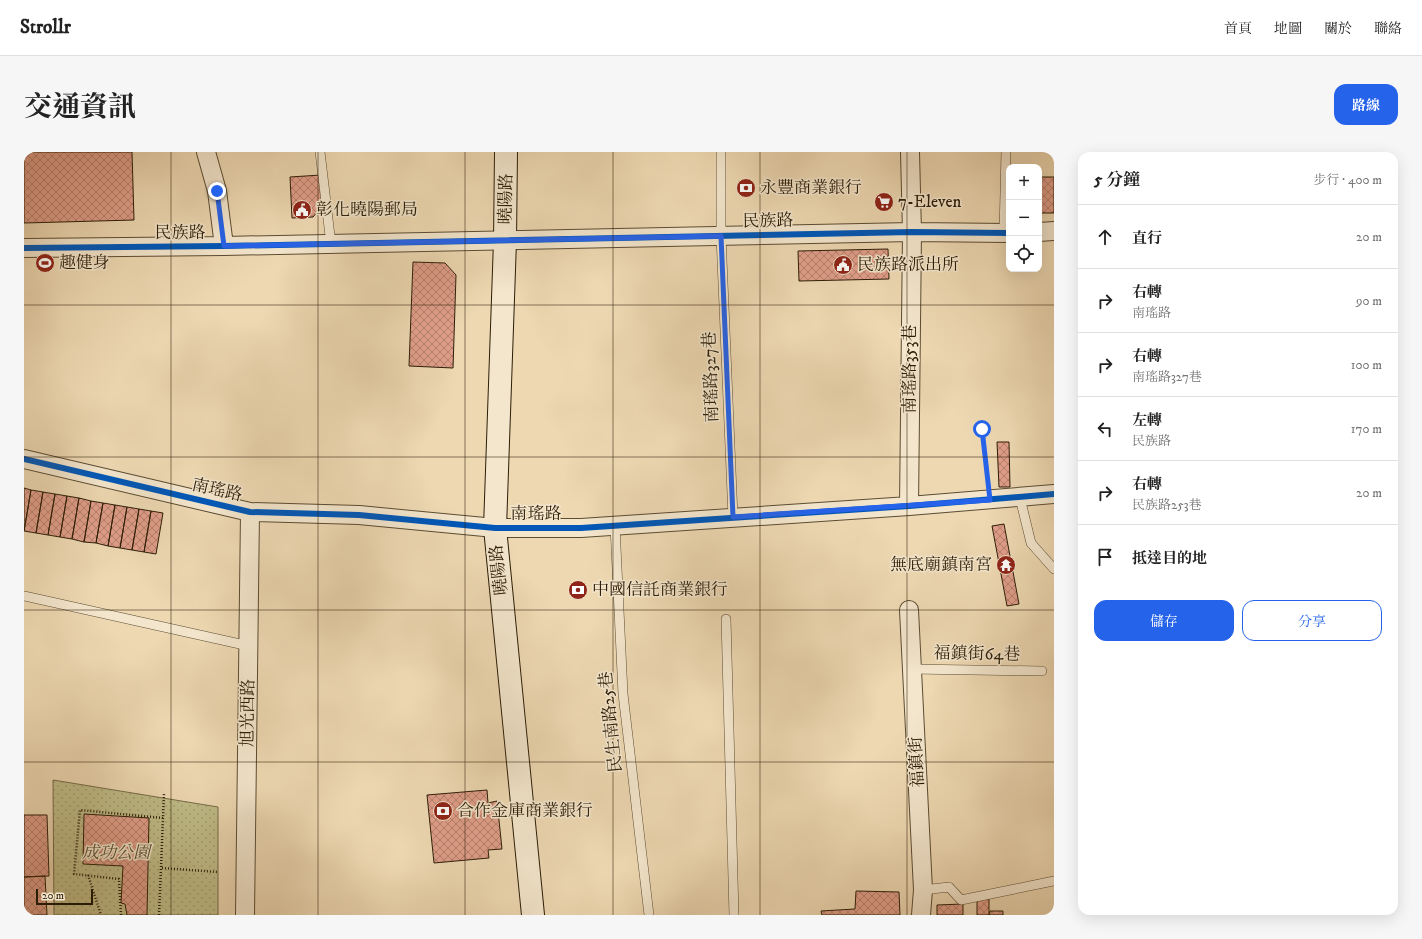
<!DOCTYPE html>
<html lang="zh-TW">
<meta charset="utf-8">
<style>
body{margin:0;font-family:"IM FELL DW Pica","Noto Serif TC",serif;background:#f6f6f6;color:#222}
.controls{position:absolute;right:12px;top:12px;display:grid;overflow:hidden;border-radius:8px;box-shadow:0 4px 16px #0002}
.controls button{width:36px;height:36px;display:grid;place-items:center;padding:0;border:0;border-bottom:1px solid #e0e0e0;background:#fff;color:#222;font:20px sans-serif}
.scale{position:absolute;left:12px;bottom:10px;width:57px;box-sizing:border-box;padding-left:4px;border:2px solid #2c1d07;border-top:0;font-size:11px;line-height:14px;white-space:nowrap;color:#2c1d07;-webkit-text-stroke:3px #f3e6cd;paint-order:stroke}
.stop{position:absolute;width:12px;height:12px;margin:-9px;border:3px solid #2563eb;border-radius:50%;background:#fff}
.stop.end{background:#2563eb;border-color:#fff;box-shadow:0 1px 4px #0008}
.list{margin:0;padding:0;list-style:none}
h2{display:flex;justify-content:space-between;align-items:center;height:52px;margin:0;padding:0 16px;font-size:17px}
h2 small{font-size:13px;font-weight:400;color:#767676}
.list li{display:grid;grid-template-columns:26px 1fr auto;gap:12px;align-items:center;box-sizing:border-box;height:64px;padding:0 16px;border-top:1px solid #e0e0e0}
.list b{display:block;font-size:15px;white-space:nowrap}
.list p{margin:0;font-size:13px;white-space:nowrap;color:#767676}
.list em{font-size:13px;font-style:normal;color:#767676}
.actions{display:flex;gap:8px;padding:12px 16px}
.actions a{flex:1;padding:9px 0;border:1px solid #2563eb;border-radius:12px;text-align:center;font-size:14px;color:#2563eb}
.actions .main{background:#2563eb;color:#fff}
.icon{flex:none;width:22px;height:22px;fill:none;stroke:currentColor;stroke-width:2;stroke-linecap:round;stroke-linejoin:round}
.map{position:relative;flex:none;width:1030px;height:763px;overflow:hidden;border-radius:12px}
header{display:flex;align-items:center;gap:24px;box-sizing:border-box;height:56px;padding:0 20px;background:#fff;border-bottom:1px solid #e0e0e0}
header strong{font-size:19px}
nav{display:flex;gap:22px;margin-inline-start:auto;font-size:14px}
.intro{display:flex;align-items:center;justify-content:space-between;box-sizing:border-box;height:96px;padding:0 24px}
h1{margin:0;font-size:28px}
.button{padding:10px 18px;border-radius:12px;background:#2563eb;color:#fff;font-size:14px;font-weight:700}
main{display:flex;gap:24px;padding:0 24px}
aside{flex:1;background:#fff;border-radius:12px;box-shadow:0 4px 16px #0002}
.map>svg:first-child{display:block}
.green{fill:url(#green-dots);stroke:#766c48}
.building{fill:url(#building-cross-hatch);stroke:#2c1d07}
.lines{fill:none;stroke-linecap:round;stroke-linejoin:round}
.lane-casing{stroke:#5c4c32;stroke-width:10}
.street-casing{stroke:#5c4c32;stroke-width:20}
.secondary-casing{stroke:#2c1d07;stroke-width:24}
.path{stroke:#2c1d07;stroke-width:2.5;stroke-dasharray:1 2;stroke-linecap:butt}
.lane{stroke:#f3e6cd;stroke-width:9}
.street{stroke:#f3e6cd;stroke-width:18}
.secondary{stroke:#f3e6cd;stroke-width:22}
.cycleway-casing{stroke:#f3e6cd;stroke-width:8}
.cycleway{stroke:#0057b8;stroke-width:6}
.route{stroke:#2563eb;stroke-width:5}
.grid{fill:none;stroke:#2c1d07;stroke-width:1;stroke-opacity:0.55}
.labels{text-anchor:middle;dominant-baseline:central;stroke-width:3;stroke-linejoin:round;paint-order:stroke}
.poi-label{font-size:17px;fill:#2c1d07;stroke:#f3e6cd;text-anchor:start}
.street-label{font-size:17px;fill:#2c1d07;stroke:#f3e6cd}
.park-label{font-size:17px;font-style:italic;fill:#584d2e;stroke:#f3e6cd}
</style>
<header>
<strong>Strollr</strong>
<nav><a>首頁</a><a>地圖</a><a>關於</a><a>聯絡</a></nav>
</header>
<div class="intro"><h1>交通資訊</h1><a class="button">路線</a></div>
<main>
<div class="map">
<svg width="1030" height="763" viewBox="0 0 1030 763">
<defs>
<pattern id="green-dots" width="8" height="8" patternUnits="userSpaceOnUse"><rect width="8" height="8" fill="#bfbc88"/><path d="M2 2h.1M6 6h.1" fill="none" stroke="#a4a174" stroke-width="1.8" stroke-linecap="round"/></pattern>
<pattern id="building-cross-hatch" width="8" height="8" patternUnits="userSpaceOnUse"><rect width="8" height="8" fill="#e09e89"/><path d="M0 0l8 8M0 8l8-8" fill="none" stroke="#b6806e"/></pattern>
</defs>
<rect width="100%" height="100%" fill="#edd8b2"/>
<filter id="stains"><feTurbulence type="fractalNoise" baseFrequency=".005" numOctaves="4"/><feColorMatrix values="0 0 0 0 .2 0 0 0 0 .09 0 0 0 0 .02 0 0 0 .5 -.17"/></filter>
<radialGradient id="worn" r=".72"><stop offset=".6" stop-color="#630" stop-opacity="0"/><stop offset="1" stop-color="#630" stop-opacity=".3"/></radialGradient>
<!-- green -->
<path class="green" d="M29,628L194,655V763H30Z"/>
<!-- building -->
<path class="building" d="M0,0H108L110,68L0,71Z
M297,23L299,53L289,65L268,66L266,25Z
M1015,25H1030V61H1015Z
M864,97L865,127L775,129L774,99Z
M389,110L421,111L432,123L429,216L385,214Z
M973,290H985L986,335H975Z
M0,336L7,338L0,379Z
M7,338L19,340L12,381L0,379Z
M19,340L31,342L24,383L12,381Z
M31,342L43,344L36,385L24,383Z
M43,344L55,346L48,387L36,385Z
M55,346L67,349L60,390L48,387Z
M67,349L79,351L72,391L60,390Z
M79,351L91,353L84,394L72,391Z
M91,353L103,355L96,396L84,394Z
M103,355L115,357L108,398L96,396Z
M115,357L127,359L120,400L108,398Z
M127,359L139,361L132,402L120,400Z
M980,372L995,452L983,454L968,374Z
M463,638L464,651L473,649L478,697L464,698L465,706L410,711L403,643Z
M60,662L125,666L123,763H103L101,752L97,751L99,714L59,712Z
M0,663H23L25,724L0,725Z
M21,724L23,763H0V725Z
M832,739L875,740L876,763H798L797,759L831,757Z
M953,746H965V763H953Z
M939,752V763H913V753Z
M966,759H979V763H965Z"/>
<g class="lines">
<!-- lane casing -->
<g class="lane-casing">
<path id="lane" d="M296,0L307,92
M697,0V84L709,365
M980,81L982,0
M996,346L1007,391L1030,417
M591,374L599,542L625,763
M0,444L225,494
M702,467L710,763
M888,517L1018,519
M899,738L925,735L937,748L1030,729"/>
</g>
<!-- street casing -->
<g class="street-casing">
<path id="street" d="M182,0L193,39L200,94
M1015,80L1030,79
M0,96L200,94L888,80L985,81
M0,307L226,360L335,363L471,376H557L885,354L1030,342
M885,354L888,80L886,0
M885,458L899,738L897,763
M221,763L226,360"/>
</g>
<!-- secondary casing -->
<g class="secondary-casing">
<path id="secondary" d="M482,0L481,89L471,376L509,763"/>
</g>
<!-- path -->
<path class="path" d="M958,277L964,329
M138,716L194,720
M64,723L77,763
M97,763L95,727L50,722L56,658L139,666
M135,763L140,642"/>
<!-- lane -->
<use href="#lane" class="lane"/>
<!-- street -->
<use href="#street" class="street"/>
<!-- secondary -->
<use href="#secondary" class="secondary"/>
<!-- cycleway casing -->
<g class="cycleway-casing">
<path id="cycleway" d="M0,96L200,94L888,80L985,81
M0,307L226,360L335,363L471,376H557L885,354L1030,342"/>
</g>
<!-- cycleway -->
<use href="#cycleway" class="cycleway"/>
</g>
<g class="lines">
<!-- route -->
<path class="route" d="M193,39L200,94L697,84L709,365L966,348L958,277"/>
</g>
<!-- grid -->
<path class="grid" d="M147,0V763M294,0V763M441,0V763M589,0V763M736,0V763M883,0V763M0,153H1030M0,305H1030M0,458H1030M0,610H1030"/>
<!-- icons -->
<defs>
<g id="bank-disc" transform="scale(1)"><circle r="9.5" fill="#8f2418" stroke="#f3e6cd"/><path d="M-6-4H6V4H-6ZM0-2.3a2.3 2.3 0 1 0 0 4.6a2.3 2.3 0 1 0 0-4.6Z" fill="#fff"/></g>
<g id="supermarket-disc" transform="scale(1)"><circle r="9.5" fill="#8f2418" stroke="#f3e6cd"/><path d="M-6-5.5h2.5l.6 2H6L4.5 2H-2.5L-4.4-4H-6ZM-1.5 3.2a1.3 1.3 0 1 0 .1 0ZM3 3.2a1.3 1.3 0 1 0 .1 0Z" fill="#fff"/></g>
<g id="civic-disc" transform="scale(1)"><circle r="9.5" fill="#8f2418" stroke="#f3e6cd"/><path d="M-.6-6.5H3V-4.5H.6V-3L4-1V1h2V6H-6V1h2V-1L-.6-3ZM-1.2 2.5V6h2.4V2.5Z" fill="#fff"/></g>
<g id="stadium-disc" transform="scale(1)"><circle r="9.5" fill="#8f2418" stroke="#f3e6cd"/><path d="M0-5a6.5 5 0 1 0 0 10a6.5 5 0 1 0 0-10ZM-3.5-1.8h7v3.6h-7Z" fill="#fff"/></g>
<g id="temple-disc" transform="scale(1)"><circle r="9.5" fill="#8f2418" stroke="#f3e6cd"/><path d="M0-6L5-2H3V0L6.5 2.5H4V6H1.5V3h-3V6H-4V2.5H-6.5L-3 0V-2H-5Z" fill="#fff"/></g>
</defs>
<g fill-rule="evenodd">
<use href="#bank-disc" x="722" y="36"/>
<use href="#supermarket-disc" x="860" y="50"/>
<use href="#civic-disc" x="278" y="58"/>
<use href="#stadium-disc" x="21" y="111"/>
<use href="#civic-disc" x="819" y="113"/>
<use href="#temple-disc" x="982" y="413"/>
<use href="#bank-disc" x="554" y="438"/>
<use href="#bank-disc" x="419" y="659"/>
</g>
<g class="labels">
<!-- poi labels -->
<g class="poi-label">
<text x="736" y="36">永豐商業銀行</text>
<text x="874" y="50">7-Eleven</text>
<text x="292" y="58">彰化曉陽郵局</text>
<text x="35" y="111">趣健身</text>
<text x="833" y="113">民族路派出所</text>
<text x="968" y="413" text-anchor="end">無底廟鎮南宮</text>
<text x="568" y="438">中國信託商業銀行</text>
<text x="433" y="659">合作金庫商業銀行</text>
</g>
<!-- street labels -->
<g class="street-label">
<text transform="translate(482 47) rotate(-89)">曉陽路</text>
<text transform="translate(744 69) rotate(-1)">民族路</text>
<text x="156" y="81">民族路</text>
<text transform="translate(886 217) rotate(-90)">南瑤路353巷</text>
<text transform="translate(687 225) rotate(-92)">南瑤路327巷</text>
<text transform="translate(193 338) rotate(13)">南瑤路</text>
<text x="512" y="362">南瑤路</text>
<text transform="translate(475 418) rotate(-96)">曉陽路</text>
<text transform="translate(953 502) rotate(1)">福鎮街64巷</text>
<text transform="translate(224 561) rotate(-89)">旭光西路</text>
<text transform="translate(587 570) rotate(-96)">民生南路25巷</text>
<text transform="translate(893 610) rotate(-93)">福鎮街</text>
</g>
<!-- park labels -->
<g class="park-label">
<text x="92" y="701">成功公園</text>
</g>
</g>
<rect width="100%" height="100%" filter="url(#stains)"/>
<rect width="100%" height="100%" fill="url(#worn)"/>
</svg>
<div class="controls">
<button>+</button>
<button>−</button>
<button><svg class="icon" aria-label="locate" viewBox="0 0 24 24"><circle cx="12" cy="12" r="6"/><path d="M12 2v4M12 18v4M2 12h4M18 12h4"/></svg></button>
</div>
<div class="scale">20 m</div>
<div class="stop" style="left:958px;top:277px"></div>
<div class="stop end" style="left:193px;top:39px"></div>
</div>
<aside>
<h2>5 分鐘<small>步行 · 400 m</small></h2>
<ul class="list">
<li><svg class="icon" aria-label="ahead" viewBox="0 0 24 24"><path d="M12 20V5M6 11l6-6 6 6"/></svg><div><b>直行</b></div><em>20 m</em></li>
<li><svg class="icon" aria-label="right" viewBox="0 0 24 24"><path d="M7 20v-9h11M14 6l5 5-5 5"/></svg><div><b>右轉</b><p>南瑤路</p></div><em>90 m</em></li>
<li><svg class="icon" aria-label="right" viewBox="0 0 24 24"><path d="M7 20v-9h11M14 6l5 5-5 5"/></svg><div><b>右轉</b><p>南瑤路327巷</p></div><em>100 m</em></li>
<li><svg class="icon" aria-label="left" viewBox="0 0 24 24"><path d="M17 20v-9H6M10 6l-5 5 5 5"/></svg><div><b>左轉</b><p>民族路</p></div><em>170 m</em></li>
<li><svg class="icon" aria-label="right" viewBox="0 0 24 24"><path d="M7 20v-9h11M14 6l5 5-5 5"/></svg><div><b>右轉</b><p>民族路253巷</p></div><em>20 m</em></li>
<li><svg class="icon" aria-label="arrive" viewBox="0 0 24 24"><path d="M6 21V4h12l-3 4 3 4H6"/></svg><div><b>抵達目的地</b></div></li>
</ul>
<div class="actions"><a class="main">儲存</a><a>分享</a></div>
</aside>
</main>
